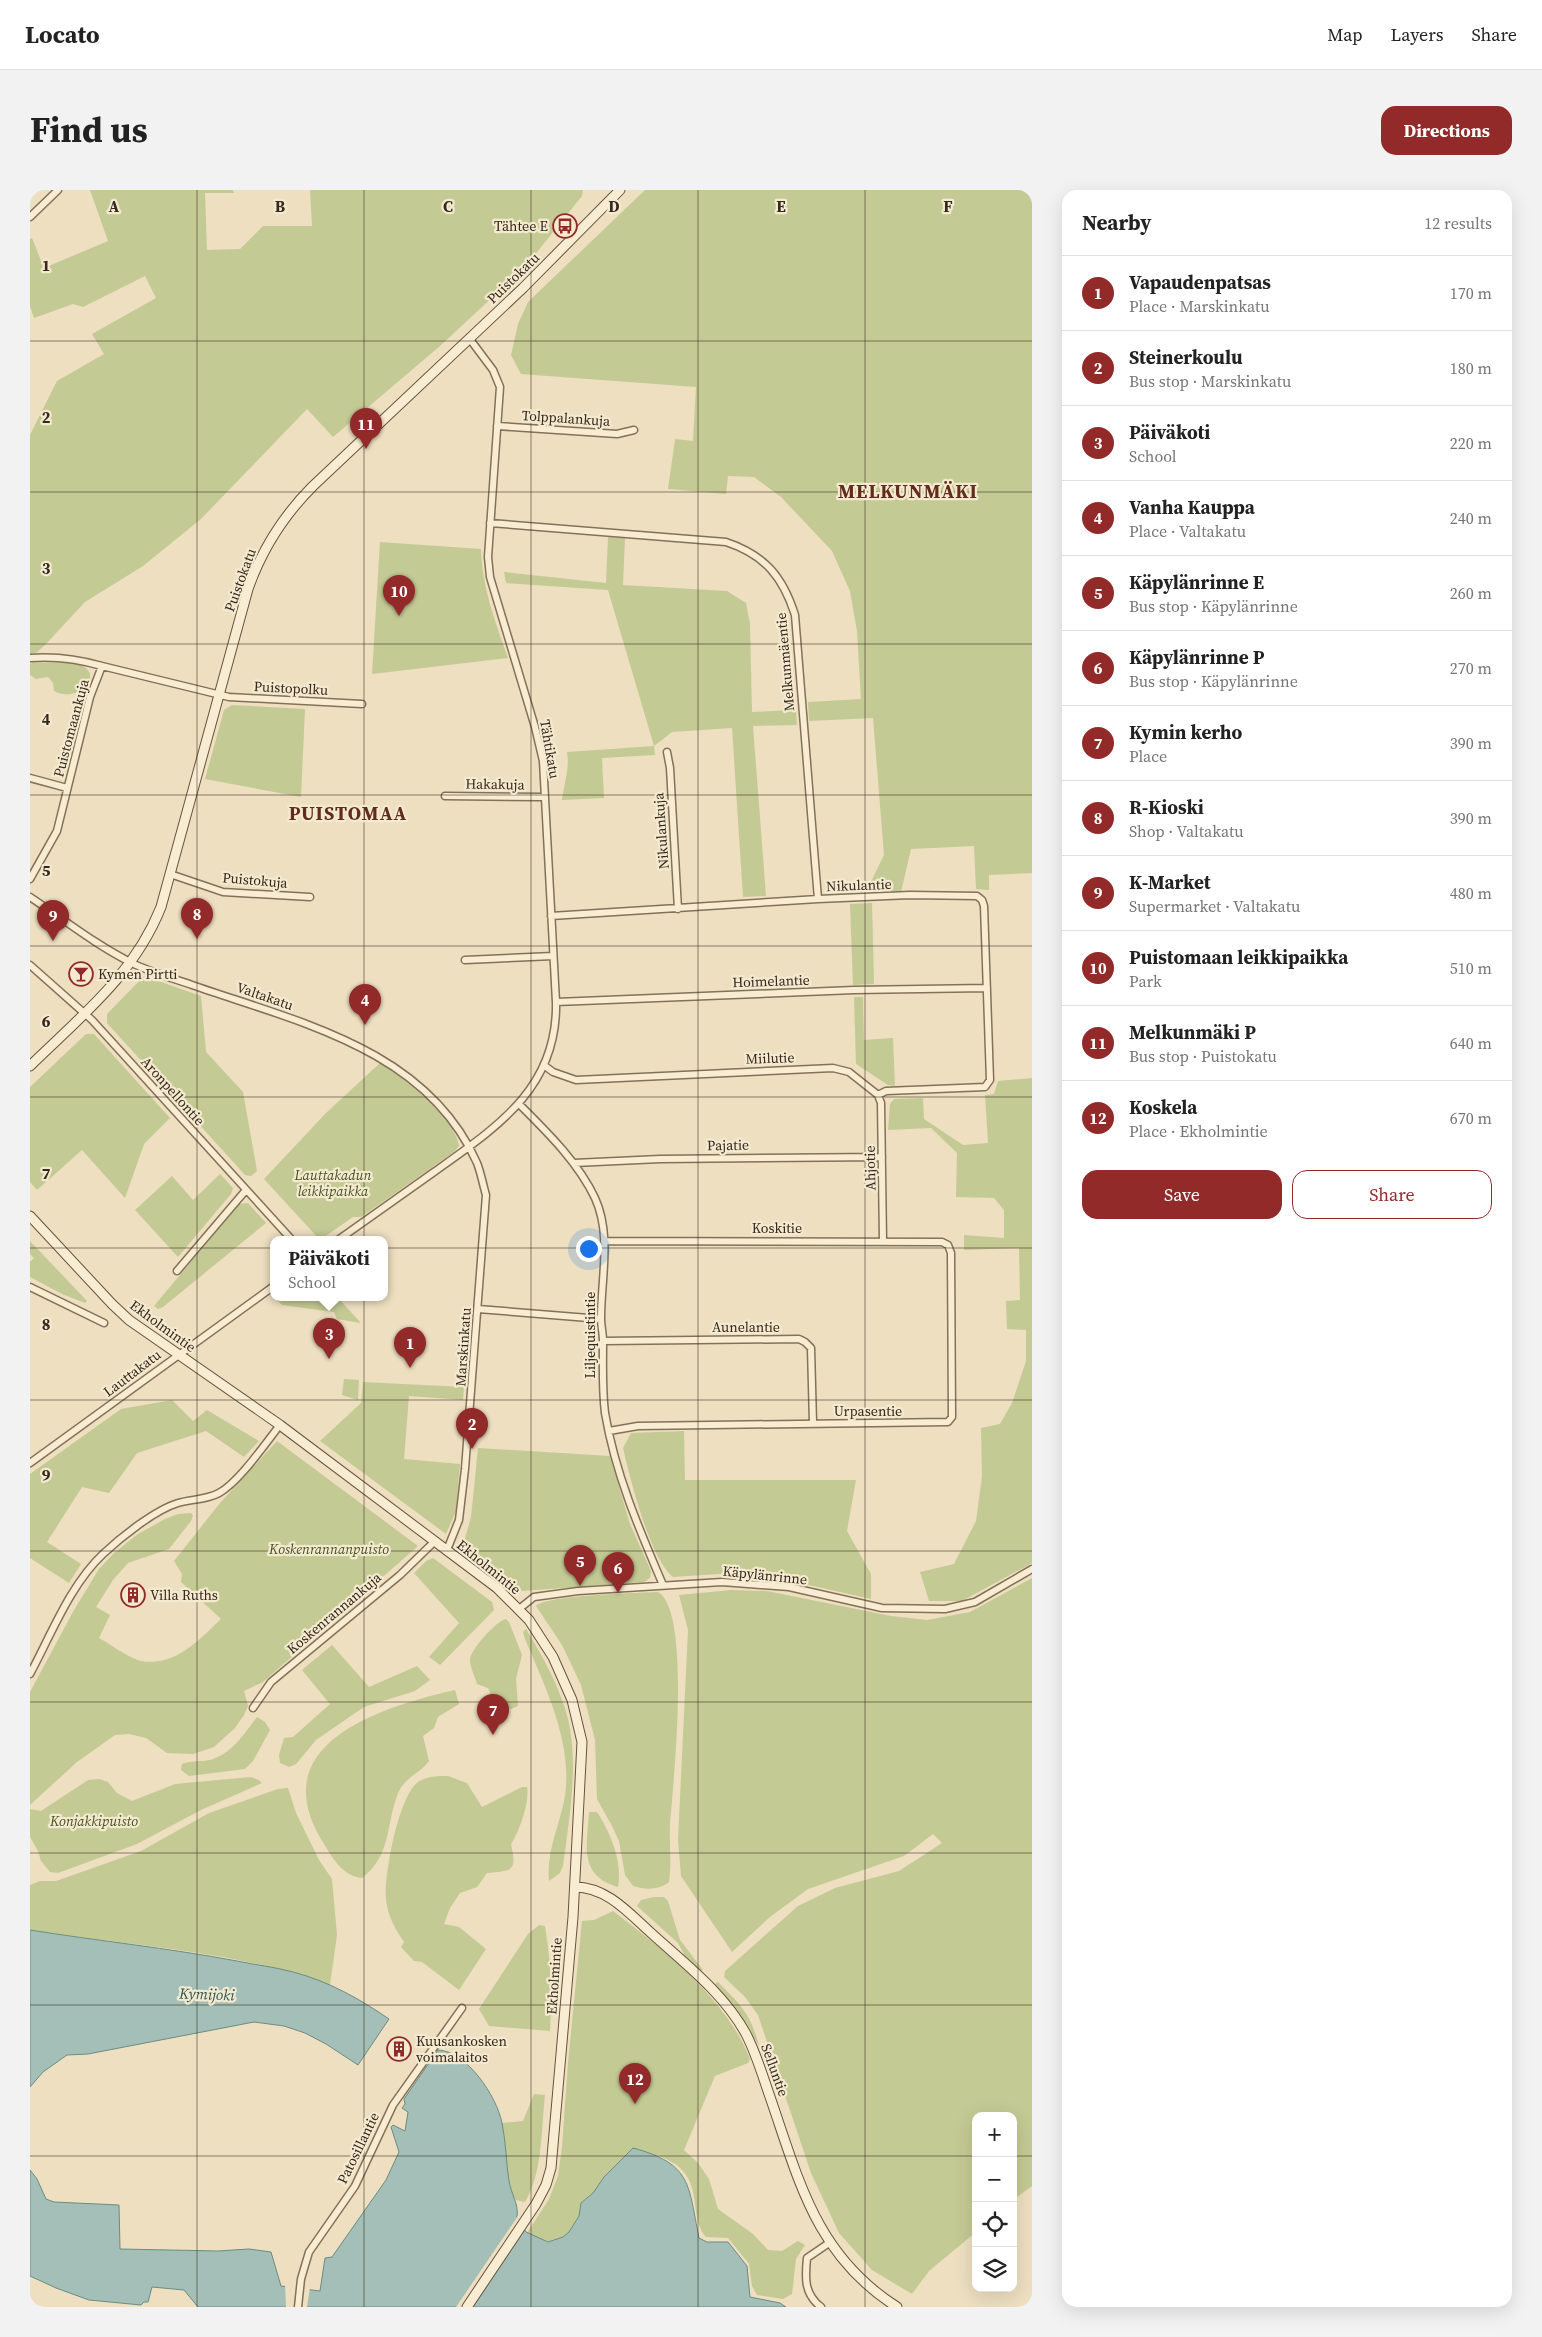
<!DOCTYPE html>
<meta charset="utf-8">
<style>
body{margin:0;font-family:"Source Serif 4",serif;background:#f2f2f2;color:#222}
.controls{position:absolute;right:15px;bottom:15px;display:grid;overflow:hidden;border-radius:10px;box-shadow:0 5px 20px #0002}
.controls button{width:45px;height:45px;display:grid;place-items:center;padding:0;border:0;border-bottom:1px solid #e0e0e0;background:#fff;color:#222;font:25px sans-serif}
.you{position:absolute;left:558px;top:1058px;width:18px;height:18px;margin:-12px;border:4px solid #fff;border-radius:50%;background:#1a73e8;box-shadow:0 0 0 8px #1a73e833}
.badge{display:grid;place-items:center;width:32px;height:32px;border-radius:50%;background:#932a2a;color:#fff;font-size:16px;font-weight:700}
.pin{position:absolute;translate:-50% -41px;filter:drop-shadow(0 1px 2px #0008)}
.pin::after{content:'';position:absolute;top:26px;width:18px;height:15px;background:inherit;clip-path:polygon(0 0,100% 0,50% 100%)}
.popup{position:absolute;left:240px;top:1046px;width:118px;height:65px;box-sizing:border-box;display:grid;place-content:center;border-radius:10px;background:#fff;filter:drop-shadow(0 1px 4px #0005);font-size:16px;white-space:nowrap;color:#767676}
.popup b{font-size:19px;color:#222}
.popup::after{content:'';position:absolute;left:50%;top:100%;margin-left:-10px;border:10px solid transparent;border-top-color:#fff}
.list{margin:0;padding:0;list-style:none}
h2{display:flex;justify-content:space-between;align-items:center;height:65px;margin:0;padding:0 20px;font-size:21px}
h2 small{font-size:16px;font-weight:400;color:#767676}
.list li{display:grid;grid-template-columns:32px 1fr auto;gap:15px;align-items:center;box-sizing:border-box;height:75px;padding:0 20px;border-top:1px solid #e0e0e0}
.list b{display:block;font-size:19px;white-space:nowrap}
.list p{margin:0;font-size:16px;white-space:nowrap;color:#767676}
.list em{font-size:16px;font-style:normal;color:#767676}
.actions{display:flex;gap:10px;padding:15px 20px}
.actions a{flex:1;padding:11px 0;border:1px solid #932a2a;border-radius:15px;text-align:center;font-size:18px;color:#932a2a}
.actions .main{background:#932a2a;color:#fff}
.icon{flex:none;width:28px;height:28px;fill:none;stroke:currentColor;stroke-width:2;stroke-linecap:round;stroke-linejoin:round}
.map{position:relative;flex:none;width:1002px;height:2117px;overflow:hidden;border-radius:15px}
header{display:flex;align-items:center;gap:30px;box-sizing:border-box;height:70px;padding:0 25px;background:#fff;border-bottom:1px solid #e0e0e0}
header strong{font-size:24px}
nav{display:flex;gap:28px;margin-inline-start:auto;font-size:18px}
.intro{display:flex;align-items:center;justify-content:space-between;box-sizing:border-box;height:120px;padding:0 30px}
h1{margin:0;font-size:35px}
.button{padding:12px 22px;border-radius:15px;background:#932a2a;color:#fff;font-size:18px;font-weight:700}
main{display:flex;gap:30px;padding:0 30px}
aside{flex:1;background:#fff;border-radius:15px;box-shadow:0 5px 20px #0002}
.map>svg:first-child{display:block}
.green{fill:#c4ca94}
.water{fill:#a3bfb7;stroke:#6a8c84}
.pier{fill:#eddfc0}
.lines{fill:none;stroke-linecap:round;stroke-linejoin:round}
.street-casing{stroke:#857058;stroke-width:9}
.secondary-casing{stroke:#67523c;stroke-width:11}
.street{stroke:#f8edd3;stroke-width:6}
.secondary{stroke:#f8edd3;stroke-width:9}
.grid{fill:none;stroke:#35281d;stroke-width:1;stroke-opacity:0.55}
.labels{text-anchor:middle;dominant-baseline:central;stroke-width:4.5;stroke-linejoin:round;paint-order:stroke}
.poi-label{font-size:14px;fill:#35281d;stroke:#f4eacf;text-anchor:start}
.street-label{font-size:14px;fill:#35281d;stroke:#f4eacf}
.park-label{font-size:14px;font-style:italic;fill:#465123;stroke:#f4eacf}
.water-label{font-size:15px;font-style:italic;fill:#2c5552;stroke:#f4eacf}
.district-label{font-size:19px;font-weight:bold;letter-spacing:1px;fill:#612b1d;stroke:#f4eacf}
.grid-label{font-size:16px;text-anchor:middle;font-weight:bold;fill:#35281d;stroke:#f4eacf;stroke-width:4.5;stroke-linejoin:round;paint-order:stroke}
</style>
<header>
<strong>Locato</strong>
<nav><a>Map</a><a>Layers</a><a>Share</a></nav>
</header>
<div class="intro"><h1>Find us</h1><a class="button">Directions</a></div>
<main>
<div class="map">
<svg width="1002" height="2117" viewBox="0 0 1002 2117">
<rect width="100%" height="100%" fill="#eddfc0"/>
<!-- green -->
<path class="green" d="M60,0H203L204,3H175L177,60L210,59L233,36H282L280,0H553L552,6L495,77L410,156L303,247L277,219L171,329L113,376L55,412L14,456L6,463L0,464V245L27,191L74,164L62,144L126,108L115,86L53,117L43,114L4,128L0,116V49L2,48L14,78L78,51Z
M615,0H1002V683L959,685V700L946,699L944,656L881,659L871,702L837,700L854,665L843,528L779,531L778,512L831,509L827,441L820,401L802,361L751,307L724,287L698,286L696,304L638,299L645,249L663,251L666,197L491,184L481,165L488,134L498,112Z
M578,347L595,348L593,395L697,401L716,413L720,434L722,522L766,520L767,535L723,536L736,706L713,707L702,538L642,542L624,556L625,565L572,568L574,608L532,610C534,594 540,578 537,562L624,556L578,400L476,393L474,382L576,393Z
M350,352L451,359C452,397 465,431 478,468L342,484Z
M3,472C18,474 35,470 50,475C75,484 49,514 24,501L23,493L18,487L6,489L0,485V474Z
M202,515L275,519L271,607L175,589L194,520Z
M842,713L844,794L823,795L820,714Z
M114,786L171,806L176,862L213,902L227,981L221,986L215,985L77,833V824Z
M824,807H833L834,850L863,848L865,896L858,895L826,874Z
M56,844H64L140,928L114,954L95,1008L52,960L7,1000L0,992V897Z
M350,873C373,888 426,928 429,956L424,962L331,1027H323L290,1050L234,989L296,923Z
M1002,888V1373L932,1411H899L890,1382L924,1374L946,1331L952,1286L951,1238L970,1234L982,1213L996,1171V1140L977,1139L976,1111L990,1110L989,1058L934,1060V1045L974,1048V1020L964,1008L926,1007L927,963L901,938L858,940L860,914L864,909L893,908L894,929L933,955L958,953L955,905L964,904L968,891Z
M190,984L203,998L201,1004L148,1067L105,1020L142,986L163,1010Z
M218,1013L236,1033L133,1117L128,1119L124,1116L209,1014Z
M0,1051L57,1111L55,1113L32,1104L0,1087V1072L4,1068L0,1064Z
M245,1108H308L331,1133L307,1129L304,1122L252,1115Z
M314,1189L329,1190L328,1210L312,1205Z
M333,1192L434,1197L433,1210L379,1206L374,1269L430,1274L426,1321L416,1344L290,1251L331,1213Z
M142,1210L163,1231L177,1220L229,1251L214,1267L176,1241L107,1263L79,1303L52,1297L17,1352L51,1374L39,1393L0,1368V1284L91,1219Z
M654,1241L655,1290H826L817,1341L841,1384V1409L752,1389L689,1384L643,1387C620,1369 600,1288 593,1258L601,1243Z
M247,1251L388,1356L233,1492L214,1501L218,1516L214,1525L205,1538L184,1557L163,1564L137,1563L116,1548L99,1544L85,1545L47,1572L0,1615V1502L44,1420L69,1379L84,1363L108,1344L135,1329L148,1324L161,1323L163,1326L161,1331L139,1359L98,1373L83,1390L66,1417L80,1425L69,1448C80,1454 99,1468 111,1471C145,1477 169,1450 191,1429L151,1392L152,1384L144,1371L190,1313Z
M448,1258L580,1266L600,1334L621,1381L620,1388L614,1392L492,1401L434,1352L441,1327Z
M403,1368L462,1412L464,1420L410,1475L399,1467L429,1433L384,1383L396,1371Z
M1002,1388V1996L983,2010V1926H946V2042L899,2081L882,2104L842,2080L809,2043L781,1983L728,1825L715,1807L694,1787L695,1781L768,1716L805,1698L869,1681L912,1653L903,1644L874,1666L778,1699L740,1727L702,1762L651,1686L648,1650L658,1440L649,1405L701,1400L737,1401L861,1426L897,1430L940,1422Z
M628,1402C662,1422 643,1595 640,1634C639,1654 642,1673 639,1692C630,1700 615,1700 603,1696L595,1685L589,1651L582,1636L567,1609L565,1550L551,1495L532,1455L506,1416C516,1405 608,1403 628,1402Z
M476,1429L479,1432L492,1465L486,1489L488,1516L481,1519L467,1517L458,1498L447,1494C445,1487 440,1477 440,1470C440,1460 466,1431 476,1429Z
M496,1439C513,1467 530,1497 538,1529C549,1575 539,1630 533,1676L530,1683L519,1691C516,1661 530,1635 535,1606C543,1552 515,1497 495,1449L493,1442Z
M302,1455L339,1497L387,1476L400,1490L385,1501L334,1517L286,1550L266,1574L259,1577L250,1573L249,1565L254,1548L263,1547L300,1514L272,1480Z
M425,1500L429,1514L408,1527L404,1538L393,1546L399,1571C390,1583 375,1588 369,1601C355,1633 363,1664 332,1688C313,1686 303,1669 294,1654C230,1554 351,1517 425,1500Z
M227,1527L235,1532L240,1540L223,1571L215,1579L159,1586L151,1580L152,1574C162,1570 171,1572 180,1570C201,1565 215,1543 227,1527Z
M418,1586L437,1593L452,1617L492,1597H497C500,1612 489,1642 481,1654C487,1681 483,1681 457,1683L447,1697L430,1703L420,1718L414,1734L429,1737L456,1759L429,1800L392,1772L384,1771L371,1757L374,1752C365,1739 358,1726 356,1710C354,1686 368,1607 388,1592C397,1586 408,1586 418,1586Z
M221,1587L229,1590L232,1593L171,1620L107,1654L28,1683L20,1682L11,1671L8,1661L0,1647V1619L11,1621L58,1590L70,1589L78,1592L87,1603L102,1611L145,1594Z
M258,1598L266,1623L289,1670L302,1689L307,1745L300,1795C204,1760 100,1756 0,1740V1695L10,1691H26L111,1661L179,1623L248,1599Z
M559,1622H567C580,1642 593,1672 588,1697C548,1685 557,1656 559,1622Z
M624,1707H634L638,1711L650,1750L673,1780L671,1781L655,1766L648,1753L607,1716L611,1710Z
M583,1721C634,1760 696,1808 720,1869L718,1873L685,1886L654,1960L668,1973L679,1989L688,2019L723,2044L738,2060L752,2061L768,2051L775,2055L766,2069L762,2104L753,2109L727,2105L722,2096L719,2074L698,2048L676,2047C660,2029 671,1998 651,1979C646,1973 635,1969 628,1965L574,1987L563,2003L551,2013L549,2026L539,2042L533,2047L518,2052L497,2043L519,2009L528,1986L532,1957L538,1873L552,1731L564,1730Z
M509,1735L515,1736C521,1771 522,1805 520,1841L459,1836L449,1819L498,1744Z
M688,1792C710,1814 721,1824 729,1856L706,1818L685,1794Z
M504,1904L515,1905C511,1940 513,1982 495,2012L486,2010L480,2000L472,1933L493,1931Z"/>
<!-- water -->
<path class="water" d="M0,1740C69,1751 138,1758 207,1771C226,1775 245,1777 263,1782C298,1791 330,1809 359,1829L328,1875L296,1854L275,1843L254,1836L224,1832L58,1864L37,1865L13,1882L0,1897Z
M408,1860C437,1861 467,1907 472,1933C476,1952 476,1972 479,1991C481,2004 489,2014 487,2027L496,2042L518,2052L533,2047L539,2042L549,2026L551,2013L563,2003L574,1987L603,1958C662,1974 658,1994 669,2048L677,2052H698L717,2076L720,2107L750,2113L756,2117H168L154,2100L122,2097L118,2112H114L111,2115L59,2110L26,2098L0,2086V1980L7,1989L16,2009L24,2012L89,2015L90,2059L188,2061L219,2059L241,2062L251,2096L290,2101L295,2068L302,2067L356,1990L369,1962L361,1937L363,1935L375,1941L378,1922L372,1918L375,1914L374,1909Z"/>
<!-- pier -->
<path class="pier" d="M490,2023L489,2027L496,2038L443,2117H426Z
M255,2094L280,2098L277,2117H256Z"/>
<g class="lines">
<!-- street casing -->
<g class="street-casing">
<path id="street" d="M0,27L28,0
M467,236L587,244L604,240
M460,333L696,352C735,365 753,387 765,425L788,709
M0,468C25,466 48,469 72,476
M637,562L640,578L648,719
M0,588L37,598
M415,606L515,607
M140,684L193,702L280,707
M0,689L27,641L60,507L72,476L199,507L332,514
M0,707C33,729 66,755 102,773C120,782 142,788 162,795C268,832 397,859 447,973C451,983 453,995 456,1005L435,1279L429,1330L417,1360
M435,770L523,766
M0,775L62,830L262,1050
M526,812L824,800L957,798
M515,876L523,882L546,890L803,878L819,882L848,905L856,901L955,897L960,890L954,716L952,710L947,706L880,705L788,709L521,726
M848,905L851,913L853,1051
M489,914C517,942 548,972 565,1008C582,1045 571,1089 571,1128C571,1136 573,1143 573,1151C573,1175 572,1198 575,1223C585,1283 609,1339 633,1395
M544,973L630,969L852,967
M308,1050C340,1027 372,1005 404,982C467,937 528,898 526,812L513,571L505,537L460,387L458,367L470,197L463,180L439,148
M574,1051L912,1052L918,1055L921,1063L922,1227L918,1232L608,1236L579,1241
M147,1081L216,1000
M0,1097L74,1133
M448,1119L571,1129
M573,1151L769,1149L775,1152L781,1158L783,1233
M0,1273L244,1096
M489,1419L504,1407L548,1401L692,1392L759,1397L852,1418L915,1419L945,1412L1002,1379
M0,1484C21,1445 40,1395 73,1364C91,1347 125,1320 148,1313C162,1309 176,1310 189,1303C209,1292 235,1254 250,1235
M223,1518L241,1492L370,1385L405,1351
M268,2117L271,2089L279,2062L325,1996L363,1915L432,1818
M791,2117C774,2104 775,2088 777,2068L799,2053"/>
</g>
<!-- secondary casing -->
<g class="secondary-casing">
<path id="secondary" d="M0,876C51,826 104,785 131,717L218,399C232,359 253,326 283,296L493,98L590,0
M0,1026L82,1114L99,1130L250,1235L467,1398L499,1430L523,1467L542,1510L552,1552L543,1727L521,1978L516,1995L506,2014L437,2117
M545,1697C576,1697 598,1722 620,1742C654,1773 694,1803 716,1844C726,1863 732,1884 739,1904C769,1990 785,2065 867,2117"/>
</g>
<!-- street -->
<use href="#street" class="street"/>
<!-- secondary -->
<use href="#secondary" class="secondary"/>
</g>
<!-- grid -->
<path class="grid" d="M167,0V2117M334,0V2117M501,0V2117M668,0V2117M835,0V2117M0,151H1002M0,302H1002M0,454H1002M0,605H1002M0,756H1002M0,907H1002M0,1058H1002M0,1210H1002M0,1361H1002M0,1512H1002M0,1663H1002M0,1815H1002M0,1966H946M983,1966H1002"/>
<!-- icons -->
<defs>
<g id="bus-ring" transform="scale(1.25)"><circle r="9.5" fill="#f4eacf" stroke="#932a2a" stroke-width="1.5"/><path d="M-5-6H5V4H4V6H2V4H-2V6H-4V4H-5ZM-3.5-4V0h7V-4ZM-3.5 1.2v1.5H-2V1.2ZM2 1.2v1.5H3.5V1.2Z" fill="#932a2a"/></g>
<g id="bar-ring" transform="scale(1.25)"><circle r="9.5" fill="#f4eacf" stroke="#932a2a" stroke-width="1.5"/><path d="M-6-5H6L.8 .8V4.5H3.5V6h-7V4.5H-.8V.8Z" fill="#932a2a"/></g>
<g id="building-ring" transform="scale(1.25)"><circle r="9.5" fill="#f4eacf" stroke="#932a2a" stroke-width="1.5"/><path d="M-4-6H4V6H1V3H-1V6H-4ZM-2.5-4.3h1.7v1.8h-1.7ZM.8-4.3h1.7v1.8H.8ZM-2.5-1h1.7V.8h-1.7ZM.8-1h1.7V.8H.8Z" fill="#932a2a"/></g>
</defs>
<g fill-rule="evenodd">
<use href="#bus-ring" x="535" y="36"/>
<use href="#bar-ring" x="51" y="784"/>
<use href="#building-ring" x="103" y="1405"/>
<use href="#building-ring" x="369" y="1859"/>
</g>
<g class="labels">
<!-- poi labels -->
<g class="poi-label">
<text x="518" y="36" text-anchor="end">Tähtee E</text>
<text x="68" y="784">Kymen Pirtti</text>
<text x="120" y="1405">Villa Ruths</text>
<text x="386" y="1851">Kuusankosken<tspan x="386" dy="16">voimalaitos</tspan></text>
</g>
<!-- street labels -->
<g class="street-label">
<text transform="translate(483 88) rotate(-44)">Puistokatu</text>
<text transform="translate(536 228) rotate(4)">Tolppalankuja</text>
<text transform="translate(210 390) rotate(-70)">Puistokatu</text>
<text transform="translate(755 472) rotate(-95)">Melkunmäentie</text>
<text transform="translate(261 498) rotate(3)">Puistopolku</text>
<text transform="translate(41 538) rotate(-75)">Puistomaankuja</text>
<text transform="translate(520 559) rotate(80)">Tähtikatu</text>
<text transform="translate(465 594) rotate(1)">Hakakuja</text>
<text transform="translate(631 641) rotate(-94)">Nikulankuja</text>
<text transform="translate(225 690) rotate(5)">Puistokuja</text>
<text transform="translate(829 695) rotate(-2)">Nikulantie</text>
<text transform="translate(741 791) rotate(-2)">Hoimelantie</text>
<text transform="translate(235 806) rotate(19)">Valtakatu</text>
<text transform="translate(740 868) rotate(-2)">Miilutie</text>
<text transform="translate(143 901) rotate(48)">Aronpellontie</text>
<text transform="translate(698 955) rotate(-1)">Pajatie</text>
<text transform="translate(840 978) rotate(-91)">Ahjotie</text>
<text x="747" y="1038">Koskitie</text>
<text transform="translate(133 1136) rotate(36)">Ekholmintie</text>
<text x="716" y="1137">Aunelantie</text>
<text transform="translate(560 1145) rotate(-90)">Liljequistintie</text>
<text transform="translate(433 1157) rotate(-86)">Marskinkatu</text>
<text transform="translate(102 1183) rotate(-37)">Lauttakatu</text>
<text x="838" y="1221">Urpasentie</text>
<text transform="translate(459 1377) rotate(39)">Ekholmintie</text>
<text transform="translate(735 1385) rotate(6)">Käpylänrinne</text>
<text transform="translate(304 1423) rotate(-40)">Koskenrannankuja</text>
<text transform="translate(524 1786) rotate(-86)">Ekholmintie</text>
<text transform="translate(745 1880) rotate(70)">Selluntie</text>
<text transform="translate(328 1958) rotate(-64)">Patosillantie</text>
</g>
<!-- park labels -->
<g class="park-label">
<text x="303" y="985">Lauttakadun<tspan x="303" dy="16">leikkipaikka</tspan></text>
<text x="299" y="1359">Koskenrannanpuisto</text>
<text x="64" y="1631">Konjakkipuisto</text>
</g>
<!-- water labels -->
<g class="water-label">
<text transform="translate(177 1804) rotate(2)">Kymijoki</text>
</g>
<!-- district labels -->
<g class="district-label">
<text x="878" y="301">MELKUNMÄKI</text>
<text x="318" y="623">PUISTOMAA</text>
</g>
</g>
<g class="grid-label">
<text x="84" y="22">A</text>
<text x="250" y="22">B</text>
<text x="418" y="22">C</text>
<text x="584" y="22">D</text>
<text x="751" y="22">E</text>
<text x="918" y="22">F</text>
<text x="16" y="81">1</text>
<text x="16" y="233">2</text>
<text x="16" y="384">3</text>
<text x="16" y="535">4</text>
<text x="16" y="686">5</text>
<text x="16" y="837">6</text>
<text x="16" y="989">7</text>
<text x="16" y="1140">8</text>
<text x="16" y="1291">9</text>
</g>
</svg>
<div class="controls">
<button>+</button>
<button>−</button>
<button><svg class="icon" aria-label="locate" viewBox="0 0 24 24"><circle cx="12" cy="12" r="6"/><path d="M12 2v4M12 18v4M2 12h4M18 12h4"/></svg></button>
<button><svg class="icon" aria-label="layers" viewBox="0 0 24 24"><path d="M12 4l9 5-9 5-9-5zM3 14l9 5 9-5"/></svg></button>
</div>
<div class="you"></div>
<div class="pin badge" style="left:380px;top:1178px">1</div>
<div class="pin badge" style="left:442px;top:1259px">2</div>
<div class="pin badge" style="left:299px;top:1169px">3</div>
<div class="popup"><b>Päiväkoti</b>School</div>
<div class="pin badge" style="left:335px;top:835px">4</div>
<div class="pin badge" style="left:550px;top:1396px">5</div>
<div class="pin badge" style="left:588px;top:1403px">6</div>
<div class="pin badge" style="left:463px;top:1545px">7</div>
<div class="pin badge" style="left:167px;top:749px">8</div>
<div class="pin badge" style="left:23px;top:751px">9</div>
<div class="pin badge" style="left:369px;top:426px">10</div>
<div class="pin badge" style="left:336px;top:259px">11</div>
<div class="pin badge" style="left:605px;top:1914px">12</div>
</div>
<aside>
<h2>Nearby<small>12 results</small></h2>
<ul class="list">
<li><span class="badge">1</span><div><b>Vapaudenpatsas</b><p>Place · Marskinkatu</p></div><em>170 m</em></li>
<li><span class="badge">2</span><div><b>Steinerkoulu</b><p>Bus stop · Marskinkatu</p></div><em>180 m</em></li>
<li><span class="badge">3</span><div><b>Päiväkoti</b><p>School</p></div><em>220 m</em></li>
<li><span class="badge">4</span><div><b>Vanha Kauppa</b><p>Place · Valtakatu</p></div><em>240 m</em></li>
<li><span class="badge">5</span><div><b>Käpylänrinne E</b><p>Bus stop · Käpylänrinne</p></div><em>260 m</em></li>
<li><span class="badge">6</span><div><b>Käpylänrinne P</b><p>Bus stop · Käpylänrinne</p></div><em>270 m</em></li>
<li><span class="badge">7</span><div><b>Kymin kerho</b><p>Place</p></div><em>390 m</em></li>
<li><span class="badge">8</span><div><b>R-Kioski</b><p>Shop · Valtakatu</p></div><em>390 m</em></li>
<li><span class="badge">9</span><div><b>K-Market</b><p>Supermarket · Valtakatu</p></div><em>480 m</em></li>
<li><span class="badge">10</span><div><b>Puistomaan leikkipaikka</b><p>Park</p></div><em>510 m</em></li>
<li><span class="badge">11</span><div><b>Melkunmäki P</b><p>Bus stop · Puistokatu</p></div><em>640 m</em></li>
<li><span class="badge">12</span><div><b>Koskela</b><p>Place · Ekholmintie</p></div><em>670 m</em></li>
</ul>
<div class="actions"><a class="main">Save</a><a>Share</a></div>
</aside>
</main>
